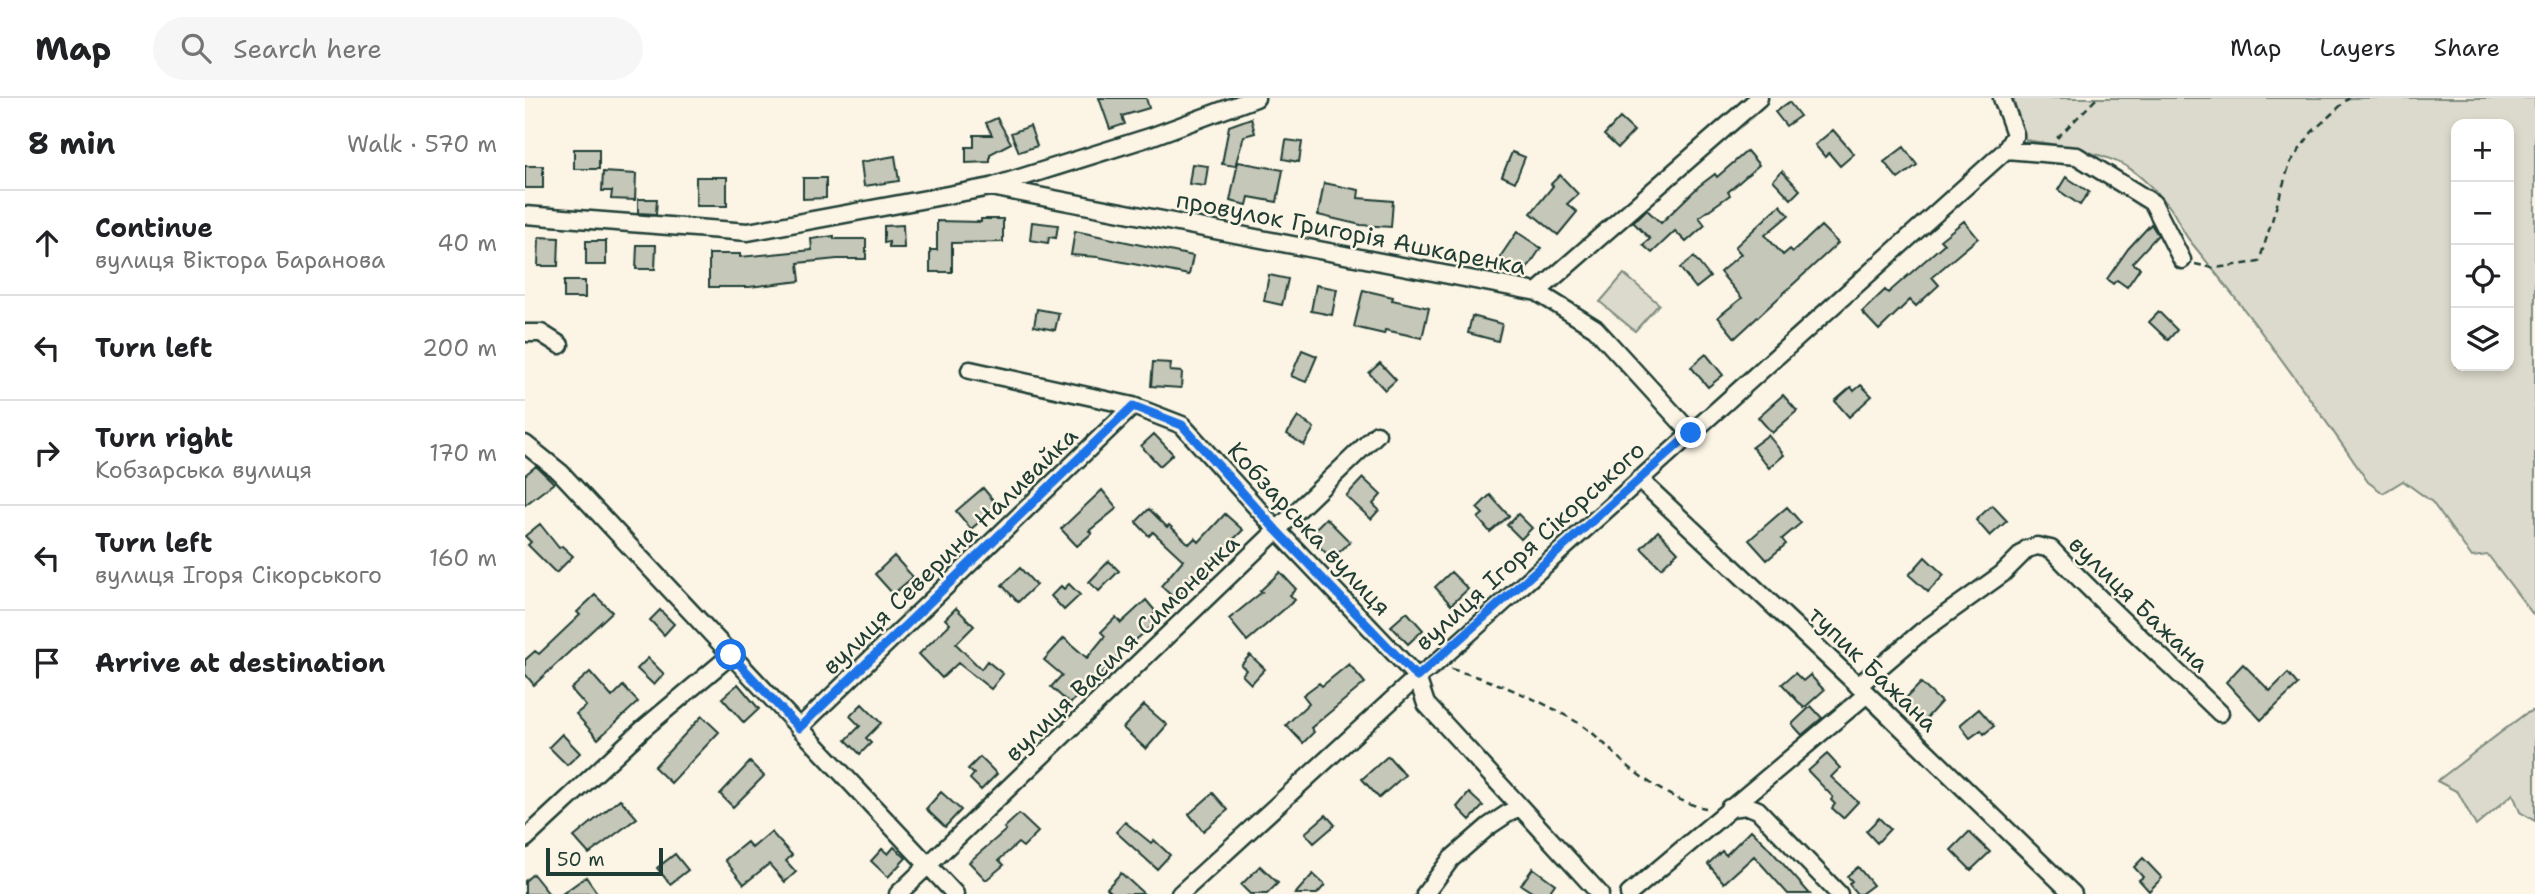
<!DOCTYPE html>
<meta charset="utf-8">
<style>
body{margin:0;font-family:"Shantell Sans",sans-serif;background:#f6f6f6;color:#202124}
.controls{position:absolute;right:21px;top:21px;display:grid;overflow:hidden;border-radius:14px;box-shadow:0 4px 10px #0003}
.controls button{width:63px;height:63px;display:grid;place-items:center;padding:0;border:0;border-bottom:2px solid #e0e0e0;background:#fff;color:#202124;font:35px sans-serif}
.scale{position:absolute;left:21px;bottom:18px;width:117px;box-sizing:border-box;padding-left:7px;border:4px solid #1f3d34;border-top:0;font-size:19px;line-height:24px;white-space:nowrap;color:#1f3d34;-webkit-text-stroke:5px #fcf5e5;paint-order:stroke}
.stop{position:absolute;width:21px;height:21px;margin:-16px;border:5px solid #1a73e8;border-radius:50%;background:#fff}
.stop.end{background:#1a73e8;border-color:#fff;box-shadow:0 2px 7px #0008}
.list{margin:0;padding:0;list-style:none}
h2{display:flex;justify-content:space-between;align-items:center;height:91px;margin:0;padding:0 28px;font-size:30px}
h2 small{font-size:23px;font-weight:400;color:#757577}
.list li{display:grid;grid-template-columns:46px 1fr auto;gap:21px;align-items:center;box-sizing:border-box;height:105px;padding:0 28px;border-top:2px solid #e0e0e0}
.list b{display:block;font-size:26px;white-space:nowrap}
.list p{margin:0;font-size:23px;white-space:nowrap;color:#757577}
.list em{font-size:23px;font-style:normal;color:#757577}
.icon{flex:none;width:38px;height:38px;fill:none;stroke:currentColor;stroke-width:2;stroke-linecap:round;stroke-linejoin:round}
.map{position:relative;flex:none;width:2010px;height:796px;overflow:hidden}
header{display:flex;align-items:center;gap:42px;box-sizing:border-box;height:98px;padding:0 35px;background:#fff;border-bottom:2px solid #e0e0e0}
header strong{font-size:33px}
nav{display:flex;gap:38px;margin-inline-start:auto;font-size:24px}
.search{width:490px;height:63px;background:#f6f6f6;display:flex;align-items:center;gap:18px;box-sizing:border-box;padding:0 24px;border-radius:38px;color:#757577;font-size:26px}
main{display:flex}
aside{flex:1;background:#fff}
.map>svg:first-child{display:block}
.green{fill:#dcdacc;stroke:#7e8c80;stroke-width:2;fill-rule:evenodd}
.building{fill:#c5c7b9;stroke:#1f3d34;stroke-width:2}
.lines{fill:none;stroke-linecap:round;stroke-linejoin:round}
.minor-casing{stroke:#1f3d34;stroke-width:21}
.path{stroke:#1f3d34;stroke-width:2.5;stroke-dasharray:7 5;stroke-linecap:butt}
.minor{stroke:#fcf5e5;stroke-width:16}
.route{stroke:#1a73e8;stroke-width:9}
.labels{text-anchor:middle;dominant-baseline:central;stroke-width:5;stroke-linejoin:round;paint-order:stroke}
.street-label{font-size:24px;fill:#1f3d34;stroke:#fcf5e5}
</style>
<header>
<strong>Map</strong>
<div class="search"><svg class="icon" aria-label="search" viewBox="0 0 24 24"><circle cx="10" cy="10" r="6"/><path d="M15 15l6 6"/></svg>Search here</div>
<nav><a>Map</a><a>Layers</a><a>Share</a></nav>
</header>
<main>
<aside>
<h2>8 min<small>Walk · 570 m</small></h2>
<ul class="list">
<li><svg class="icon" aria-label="ahead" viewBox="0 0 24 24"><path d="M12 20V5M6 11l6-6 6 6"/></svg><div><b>Continue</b><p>вулиця Віктора Баранова</p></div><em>40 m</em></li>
<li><svg class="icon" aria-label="left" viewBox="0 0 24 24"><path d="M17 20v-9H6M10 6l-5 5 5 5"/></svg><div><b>Turn left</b></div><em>200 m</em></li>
<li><svg class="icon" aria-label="right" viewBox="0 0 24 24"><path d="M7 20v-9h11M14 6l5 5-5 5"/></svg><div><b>Turn right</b><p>Кобзарська вулиця</p></div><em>170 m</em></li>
<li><svg class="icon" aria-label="left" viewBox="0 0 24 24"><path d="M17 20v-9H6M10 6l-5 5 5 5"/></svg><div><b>Turn left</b><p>вулиця Ігоря Сікорського</p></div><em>160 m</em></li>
<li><svg class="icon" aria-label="arrive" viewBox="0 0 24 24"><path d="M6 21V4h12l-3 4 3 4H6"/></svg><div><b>Arrive at destination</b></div></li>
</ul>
</aside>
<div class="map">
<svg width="2010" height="796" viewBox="0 0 2010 796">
<rect width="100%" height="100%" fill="#fcf5e5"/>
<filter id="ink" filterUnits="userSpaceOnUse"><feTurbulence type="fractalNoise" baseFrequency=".0143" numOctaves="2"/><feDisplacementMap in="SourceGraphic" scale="14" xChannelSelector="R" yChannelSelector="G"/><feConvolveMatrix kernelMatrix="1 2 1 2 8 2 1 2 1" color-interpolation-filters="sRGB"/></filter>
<g filter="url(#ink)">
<!-- green -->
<path class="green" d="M1488,0H2010V519L1963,457L1947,459L1907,404L1878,383L1858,395L1843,384C1787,302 1728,220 1665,143C1657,133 1653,121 1646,111C1639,100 1611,73 1599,67C1568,52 1535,47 1501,42ZM1931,26H1984V268H1931Z
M1099,176L1134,206L1110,233L1075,204Z
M2010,612V723L1995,714L1988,696L1951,728L1933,694L1912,683L2000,616Z"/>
<!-- building -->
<path class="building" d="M574,0H621L624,10L597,18L600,26L585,31Z
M1264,4L1275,18L1261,28L1250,14Z
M472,20L486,45L465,56V64L441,65V49H449V37H467L461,25Z
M726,20L730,35L719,38L710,68L697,66L704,28Z
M1095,20L1109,33L1093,50L1079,37Z
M505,28L512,48L494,54L486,35Z
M1308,32L1329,56L1315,68L1304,55L1300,59L1290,47Z
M761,42L777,44L774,64L758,61Z
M1379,49L1392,67L1373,81L1359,64Z
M49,51H74V71H49Z
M1222,53L1234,67L1203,94L1205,97L1174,119L1180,127L1161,144L1150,133L1127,155L1118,147L1125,141L1108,124L1122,112L1136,125L1174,88L1190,76L1192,79Z
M987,54L1000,59L990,84L977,78Z
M370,58L374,83L339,88L336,64Z
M713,64L758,72L752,104L724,99L722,107L705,103Z
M667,66L683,68L680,88L664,86Z
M0,68H18V90H0Z
M1257,73L1275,92L1266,101L1248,82Z
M78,74L111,76L110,102L86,101L87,93H77Z
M1035,77L1053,96L1042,106L1052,114L1033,137L1006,115L1028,88L1026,86Z
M171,79H202V108H171Z
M1541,79L1564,94L1555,107L1533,92Z
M278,80H301V100L278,101Z
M799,85L834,92L833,100L868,103L866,129L836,127L793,117Z
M113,101H132L131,116L113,115Z
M1255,107L1264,117L1240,137L1258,157L1265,151L1268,154L1296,128L1313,145L1210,240L1193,219L1217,200L1195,174L1216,156L1210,149Z
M456,121H478V144L427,145V174H405V152H412V123L456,124Z
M1439,123L1453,140L1407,179L1414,187L1391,208L1385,202L1354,232L1337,214L1360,192L1363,195L1419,146L1415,142Z
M507,124L533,127L531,140L524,139L523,145L505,142Z
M1626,126L1633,137L1607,165L1615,170L1602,189L1592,182L1588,186L1582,181L1603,151Z
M378,127L379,150H364V144L359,145V128Z
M550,133L668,158L664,177L573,159L546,157Z
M992,134L1016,150L999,175L975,159Z
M309,138V141H341V161H312L273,165L275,183L224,189H184V156H215V159L287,152L286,141Z
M14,139L34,140L33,168H13Z
M61,143H81V167H61Z
M112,147H131L130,171H111Z
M1169,159L1185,179L1171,190L1155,170Z
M744,177L763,181L757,207L739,203Z
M39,183H60V200H39Z
M791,187L812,191L807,217L786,213Z
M838,192L868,199L867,202L904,210L897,240L860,232L859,236L829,229Z
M512,211L534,215L530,232L509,228Z
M1634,214L1652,232L1643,242L1624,224Z
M947,218L977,226L973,243L943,235Z
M777,252L792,258L781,284L766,278Z
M1181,256L1198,277L1183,289L1166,269Z
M628,264L646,265L645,273L657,274L656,290L626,288Z
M855,265L871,282L860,292L844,275Z
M1336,287L1347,298L1324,319L1310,303L1326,289L1329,293Z
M1258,297L1272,313L1247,335L1233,319Z
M773,319L789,330L779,347L762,336Z
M629,336L648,356L635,368L616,348Z
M1243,337L1259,357L1244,370L1227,349Z
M11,368L29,385L0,407V377Z
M838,380L856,397L848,406L854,412L846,421L821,398Z
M458,390L473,408L446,431L431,413Z
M577,392L592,410L564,433L567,435L552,448L536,431Z
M965,397L984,418L965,434L953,420L958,416L952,410Z
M1467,407L1482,423L1465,438L1451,422Z
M1262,409L1276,425L1257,441L1261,446L1242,462L1224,442Z
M624,411L642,429L644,427L664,446L670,440L674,444L700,416L718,432L663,486L651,502L636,488L658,462L628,434L624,438L611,424Z
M993,416L1007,430L996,441L982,427Z
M801,420L825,444L807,461L791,445L795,440L788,433Z
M15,426L34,450L37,448L48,458L31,475L3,447L6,444L0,438Z
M1133,433L1153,454L1136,470L1116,450Z
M369,458L388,479L368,496L350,476Z
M1400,459L1419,477L1403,494L1384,477Z
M584,463L594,473L574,493L564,484Z
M495,470L511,487L493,504L477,487Z
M755,474L771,491L765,497L770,502L722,543L704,521L737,494L735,493Z
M926,474L943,491L926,507L910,489Z
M544,486L555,497L539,512L526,498L536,488L539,491Z
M70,497L87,514L9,587L0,576V562L10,553L14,556L55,517L52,514Z
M621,502L631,514L624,520L630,526L596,554L569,585L566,583L545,606L526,589L537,577L519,562L539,540L562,560L580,538L576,534L591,519L596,525Z
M431,510L449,528L431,546L456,571L462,563L478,576L466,591L433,565L417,580L394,556L425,526L420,521Z
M135,512L149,526L139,537L125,522Z
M882,514L898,532L883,546L866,528Z
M725,557L740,571L726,586L717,577L721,572L716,567Z
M123,560L139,576L129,587L112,571Z
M824,566L840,585L786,630L789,634L778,645L761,627L784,605L778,597L794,585L797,588Z
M1718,566L1745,593L1763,575L1773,587L1736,622L1701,584Z
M65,574L87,599L98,588L113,604L73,641L51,616L61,608L46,591Z
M1270,575L1278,583L1285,577L1299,592L1279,610L1257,586Z
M1396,585L1416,604L1398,624L1377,604Z
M213,586L234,611L219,625L197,600Z
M337,606L356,625L341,640L346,645L335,656L321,642L335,628L325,618Z
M619,607L642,627L621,651L598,630Z
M1286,608L1297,620L1277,637L1267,626Z
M1454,611L1469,628L1459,636L1456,632L1445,640L1435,627Z
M177,618L194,634L146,685L129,669Z
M37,636L55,655L42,667L24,649Z
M1302,656L1315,670L1306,679L1333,704L1318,720L1307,710L1310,706L1306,702L1308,699L1283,673Z
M863,658L880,677L854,700L837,681Z
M455,659L472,676L456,692L445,681L449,676L443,671Z
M225,664L239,678L208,709L195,696Z
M416,694L436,712L420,729L401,711Z
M688,695L703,712L678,733L664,716Z
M944,695L958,708L945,722L932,709Z
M95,701L112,720L64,756L49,739Z
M494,716L513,734L498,749L493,745L474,762L479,767L461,782L444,764L481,732L479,730Z
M801,717L810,727L789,745L780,735Z
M1354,720L1365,731L1352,745L1341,733Z
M600,724L626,745L629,742L645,757L632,771L591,734Z
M1226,732L1241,747L1285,796H1263L1229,758L1199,785L1183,766L1197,753L1201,757Z
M246,734L267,757L261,763L271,774L260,784L244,766L219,786L200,762L222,744L227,750Z
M1444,734L1465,754L1446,772L1426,752Z
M369,749L381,760L363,779L346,763L357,751L363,756Z
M150,756L163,772L145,786L132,770Z
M1618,760L1637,780L1624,793L1614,782L1618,779L1609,769Z
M735,768L753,785L742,796H725L716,787Z
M1333,769L1348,787L1336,796H1332L1324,786L1327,783L1322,778Z
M1008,770L1030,786L1023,796H1010L996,787Z
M596,775L619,796H588L582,790Z
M8,776L24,796H0V783Z
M788,776L800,787L792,796H770Z
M61,779L73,796H37Z"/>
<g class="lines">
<!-- minor casing -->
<g class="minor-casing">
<path id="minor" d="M1477,0L1490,36L1481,52L1552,58L1628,105L1657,162
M466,89L1012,194L1070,230L1166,335
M0,117L223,134L466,89L625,39L731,0
M1012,194L1234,0
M0,235H16L35,247
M445,272L608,308L657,327L752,432L892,579L901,606L1075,796
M0,346L36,375L430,796
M1114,381L1342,596L1548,796
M1333,588L1396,534L1477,476L1502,451L1512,448L1526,451C1580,509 1639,560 1695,615
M274,630L608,308
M1204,710L1223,708L1233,712L1314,796
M0,741L118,631L206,557
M373,796L852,336
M655,796L892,579L910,566L1481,52
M900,796L926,761L964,728L994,708
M1104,796L1342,596"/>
</g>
<!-- path -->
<path class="path" d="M1532,40L1572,0
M1670,166L1689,170L1734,164L1765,65L1787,34L1824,0
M926,571C973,584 1017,602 1058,628C1073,638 1085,652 1098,664C1120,683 1152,705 1181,710"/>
<!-- minor -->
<use href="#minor" class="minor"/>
</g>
</g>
<g class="lines" filter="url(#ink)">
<!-- route -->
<path class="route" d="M206,557L274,630L608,308L657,327L751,432L892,579L1166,335"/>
</g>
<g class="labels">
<!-- street labels -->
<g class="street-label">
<text transform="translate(826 135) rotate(11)">провулок Григорія Ашкаренка</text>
<text transform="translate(784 431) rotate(47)">Кобзарська вулиця</text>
<text transform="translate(1005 448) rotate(-42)">вулиця Ігоря Сікорського</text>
<text transform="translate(425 453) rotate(-44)">вулиця Северина Наливайка</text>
<text transform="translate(1614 506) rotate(44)">вулиця Бажана</text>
<text transform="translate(597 550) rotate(-44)">вулиця Василя Симоненка</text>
<text transform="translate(1348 571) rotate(44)">тупик Бажана</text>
</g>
</g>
</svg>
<div class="controls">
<button>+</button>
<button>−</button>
<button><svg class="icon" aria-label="locate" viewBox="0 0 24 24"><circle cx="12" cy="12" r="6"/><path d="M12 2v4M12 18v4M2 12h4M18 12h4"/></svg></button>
<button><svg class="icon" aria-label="layers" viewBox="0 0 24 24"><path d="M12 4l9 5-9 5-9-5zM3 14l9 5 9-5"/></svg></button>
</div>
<div class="scale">50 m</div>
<div class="stop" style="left:206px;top:557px"></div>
<div class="stop end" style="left:1166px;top:335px"></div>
</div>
</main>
